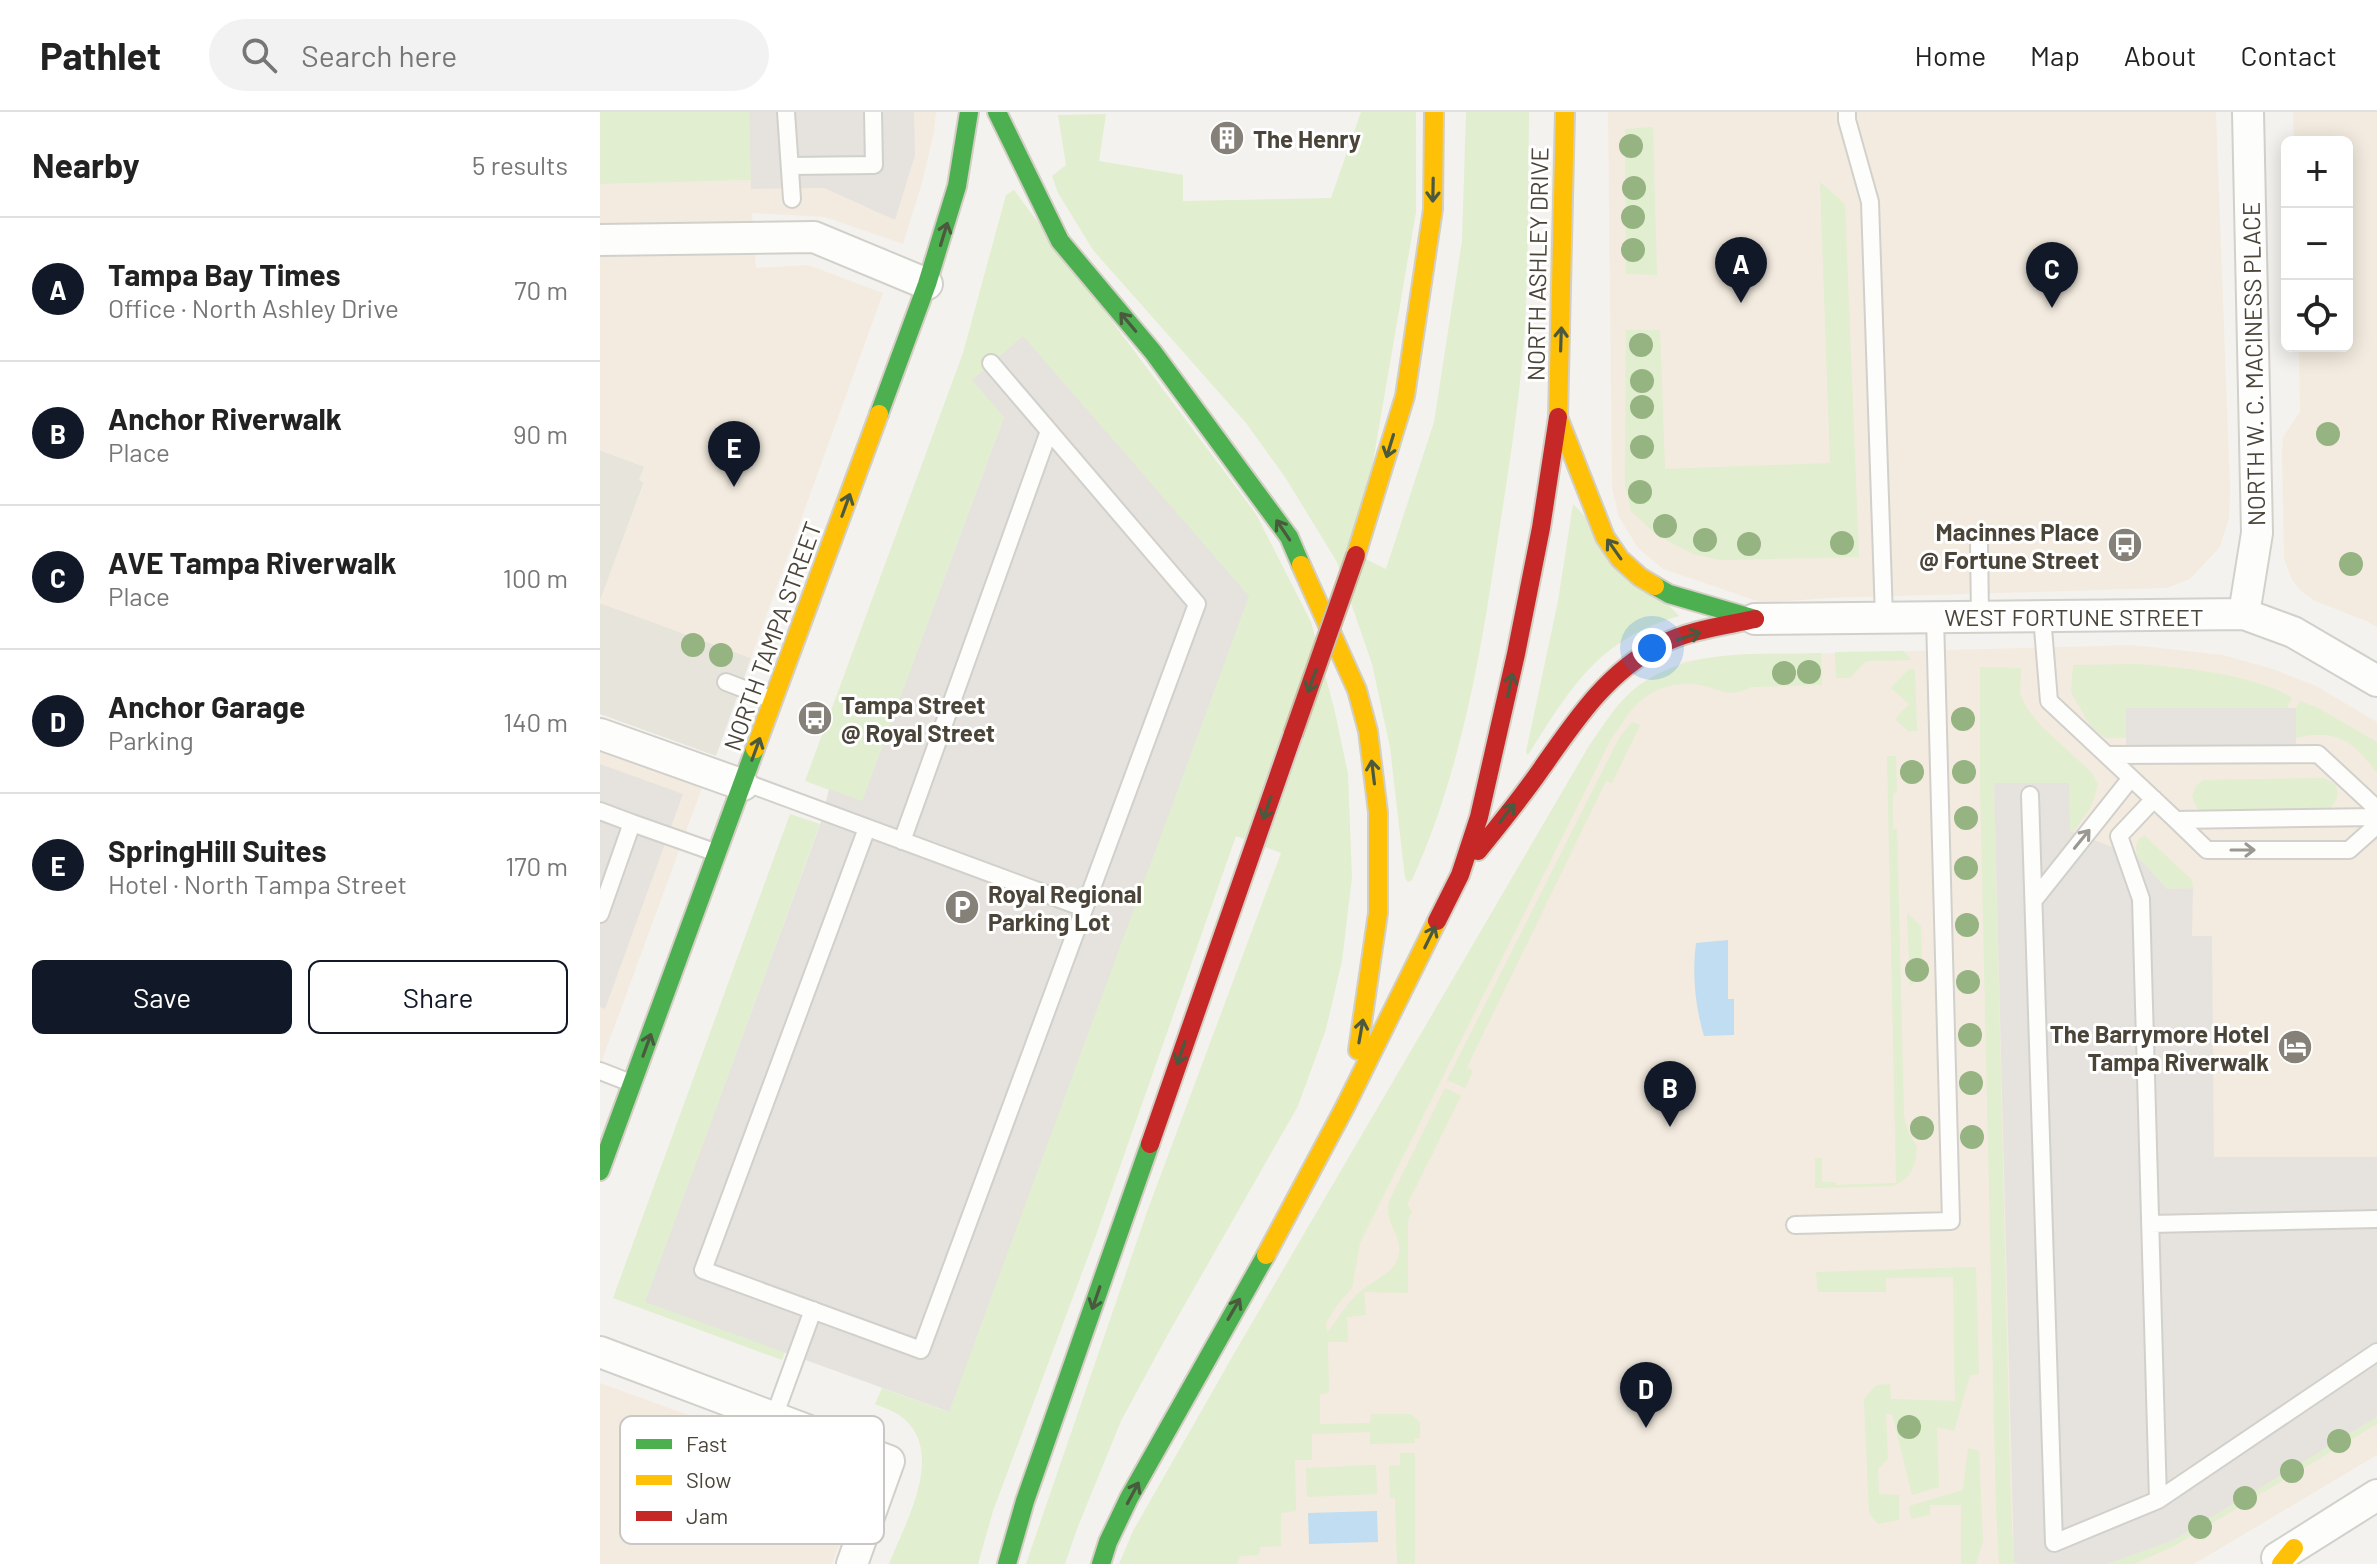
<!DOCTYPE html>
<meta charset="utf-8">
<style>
body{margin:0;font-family:Barlow,sans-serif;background:#f2f2f2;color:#222}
.controls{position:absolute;right:24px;top:24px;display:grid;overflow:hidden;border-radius:12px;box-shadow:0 4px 20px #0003}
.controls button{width:72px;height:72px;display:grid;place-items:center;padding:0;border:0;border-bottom:2px solid #e0e0e0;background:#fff;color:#222;font:40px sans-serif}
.you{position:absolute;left:1052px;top:536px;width:28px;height:28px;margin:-20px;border:6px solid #fff;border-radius:50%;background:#1a73e8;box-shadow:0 0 0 12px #1a73e833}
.badge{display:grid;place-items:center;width:52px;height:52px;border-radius:50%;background:#111827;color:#fff;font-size:26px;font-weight:700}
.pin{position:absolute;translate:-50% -66px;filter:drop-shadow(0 2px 4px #0008)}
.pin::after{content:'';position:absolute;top:42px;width:28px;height:24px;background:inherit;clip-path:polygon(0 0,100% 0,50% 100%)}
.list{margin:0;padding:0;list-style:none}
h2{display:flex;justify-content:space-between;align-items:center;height:104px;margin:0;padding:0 32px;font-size:34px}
h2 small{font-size:26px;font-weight:400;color:#767676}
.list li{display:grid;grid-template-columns:52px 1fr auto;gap:24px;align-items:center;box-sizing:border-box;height:144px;padding:0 32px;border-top:2px solid #e0e0e0}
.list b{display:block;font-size:30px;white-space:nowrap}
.list p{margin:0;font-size:26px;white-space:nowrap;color:#767676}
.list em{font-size:26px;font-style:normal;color:#767676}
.actions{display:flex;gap:16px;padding:24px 32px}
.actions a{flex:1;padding:18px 0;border:2px solid #111827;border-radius:12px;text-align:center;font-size:28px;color:#111827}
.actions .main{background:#111827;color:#fff}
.icon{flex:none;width:44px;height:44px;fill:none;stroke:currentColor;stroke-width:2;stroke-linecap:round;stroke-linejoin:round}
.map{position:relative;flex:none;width:1777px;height:1452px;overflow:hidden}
header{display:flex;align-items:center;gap:48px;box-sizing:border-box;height:112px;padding:0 40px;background:#fff;border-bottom:2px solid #e0e0e0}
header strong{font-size:38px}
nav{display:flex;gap:44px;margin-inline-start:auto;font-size:28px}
.search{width:560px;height:72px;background:#f2f2f2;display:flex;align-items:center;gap:20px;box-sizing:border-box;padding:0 28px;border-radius:44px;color:#767676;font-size:30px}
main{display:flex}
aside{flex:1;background:#fff}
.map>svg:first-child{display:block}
.residential{fill:#e7e4dc}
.commercial{fill:#f3ebdf}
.green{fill:#e1eecf}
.parking{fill:#e6e3df}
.water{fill:#c0ddf1}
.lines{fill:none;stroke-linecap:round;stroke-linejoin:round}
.lane-casing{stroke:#d2d0cb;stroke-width:20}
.street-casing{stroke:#d2d0cb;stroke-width:34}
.fast-casing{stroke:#d3cfc5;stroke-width:22}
.slow-casing{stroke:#d3cfc5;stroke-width:22}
.jam-casing{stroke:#d3cfc5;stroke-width:22}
.lane{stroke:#fdfdfc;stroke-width:16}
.street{stroke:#fdfdfc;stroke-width:30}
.fast{stroke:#4caf50;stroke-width:18}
.slow{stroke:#ffc107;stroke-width:18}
.jam{stroke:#c62828;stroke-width:18}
.jam-bridge-casing{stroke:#ccbfa9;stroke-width:22;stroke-linecap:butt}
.jam-bridge{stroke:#c62828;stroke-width:18}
.tree{fill:#96b382}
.oneway{stroke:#4b593e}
.oneway2{stroke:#9b9791}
.labels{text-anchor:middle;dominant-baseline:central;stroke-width:6;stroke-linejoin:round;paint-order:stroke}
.poi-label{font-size:24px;font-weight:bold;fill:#4b4439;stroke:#fff;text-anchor:start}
.street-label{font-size:24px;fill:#4b4439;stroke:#fff}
.key{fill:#fff;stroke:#c9c7c4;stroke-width:2}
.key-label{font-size:22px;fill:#4b4439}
</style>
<header>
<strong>Pathlet</strong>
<div class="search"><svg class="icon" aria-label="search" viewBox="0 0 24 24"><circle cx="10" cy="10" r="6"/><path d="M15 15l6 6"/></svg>Search here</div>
<nav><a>Home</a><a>Map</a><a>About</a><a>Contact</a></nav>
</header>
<main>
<aside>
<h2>Nearby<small>5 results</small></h2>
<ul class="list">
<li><span class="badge">A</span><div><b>Tampa Bay Times</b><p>Office · North Ashley Drive</p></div><em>70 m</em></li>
<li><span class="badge">B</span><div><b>Anchor Riverwalk</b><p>Place</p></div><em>90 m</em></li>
<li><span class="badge">C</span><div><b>AVE Tampa Riverwalk</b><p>Place</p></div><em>100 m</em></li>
<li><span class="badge">D</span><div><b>Anchor Garage</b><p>Parking</p></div><em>140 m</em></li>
<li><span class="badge">E</span><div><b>SpringHill Suites</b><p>Hotel · North Tampa Street</p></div><em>170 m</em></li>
</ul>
<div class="actions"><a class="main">Save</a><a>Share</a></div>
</aside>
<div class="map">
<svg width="1777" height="1452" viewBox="0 0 1777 1452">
<rect width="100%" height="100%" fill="#f4f2ee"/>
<!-- residential -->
<path class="residential" d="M0,338L44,354V370L0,489Z
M0,491L151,546L116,644L0,602Z"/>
<!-- commercial -->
<path class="commercial" d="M149,0H336L334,20L322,71L303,132L225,105L152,101L156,156L208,153L283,181L151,546L0,491V489L44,371L39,368L44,355L0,338V72L150,68Z
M1008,0H1616L1630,376L1629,406L1620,435L1590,467L1567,476L1228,486L1163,491L1063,457L1038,436L1019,405L1012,376Z
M1693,0H1777V515L1766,509L1715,489L1700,478L1692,468L1684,446L1682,340L1683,325L1700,300L1699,234H1747V30H1694Z
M1533,533L1623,543L1673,557L1716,574L1777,610V1343L1594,1452H519L631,1247L989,634L1017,594L1039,573L1085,549L1124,544Z
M0,637L98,671L102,676L0,954Z
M0,1271L260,1365L262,1372L232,1452H0Z"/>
<!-- green -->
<path class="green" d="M0,0H149L151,68L0,72Z
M761,0H816V100L757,443L786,457L834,310L862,129L866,0H929C928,70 929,142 925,212C920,293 906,373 894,452C878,559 857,669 812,768L808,770L805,766L790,635L772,552L737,450L685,365L646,311L493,138L458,81L452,64L466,53L458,3L506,2L499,49L583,63V89L731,86Z
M1053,15L1057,163L1026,162L1025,17Z
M1220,70L1245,92L1259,445L1121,448L1093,442L1068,429L1051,418L1031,399L1025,373L1026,218H1060L1065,357L1230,351Z
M414,78L656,402L711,510L735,600L748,662L752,765L742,849L726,917L698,994L568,1222L521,1309L477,1417L465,1452H426L548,1097L681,741L636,724L495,1126L393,1399L378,1452H289C305,1411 346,1342 303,1306C295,1299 284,1296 275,1292L282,1276L348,1300L404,305L262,690L205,669L363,241L406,83Z
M973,392L1079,504C997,528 971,576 928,643L926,640L958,489Z
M1304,539L1311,548L1266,549L1250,566H1236L1235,540Z
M1221,541L1222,573L1151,575C1135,584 1125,581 1109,575C1091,569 1063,572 1048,583C1032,593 1022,612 1011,627L760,1131L752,1176L737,1193L726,1211L727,1221C736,1209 744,1196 754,1185C768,1170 795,1163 799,1142C803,1122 782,1111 790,1087L845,976L861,984L807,1093L812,1099L808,1109V1181L764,1180L766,1203L747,1205L748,1230H728L729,1281L720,1282V1312L770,1311L771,1302H811L820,1311V1326H815V1331L770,1332V1320L712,1322V1348H695L696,1399L681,1401V1434L660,1435L659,1443L640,1444L637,1452H519L533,1419L631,1247L989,634C1004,612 1019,587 1041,572C1093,535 1161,543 1221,541Z
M1535,552C1579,555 1655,562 1692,586L1687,596H1526V626H1505L1491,615L1471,580L1473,553Z
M1380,555L1421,556L1420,582L1427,596L1440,613L1492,661L1498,673L1491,695L1473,720L1394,672L1411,1397L1414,1450L1420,1452H1399L1396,1396L1380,672Z
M1309,557L1315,558L1317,619H1308L1295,607L1309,592L1291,576Z
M1700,589L1718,596L1777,630V661C1753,629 1737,616 1696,626V596Z
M1032,610L1040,613L1012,671L1006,669L867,955L873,959L865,976L847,968L1019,626Z
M1287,644H1296L1297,680L1293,681V717H1297L1304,1004L1307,1017L1317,1035L1315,1050L1310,1062L1301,1070L1293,1074L1215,1076V1046H1222V1070H1236V1073L1296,1071Z
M1723,666L1735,672C1740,684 1737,690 1727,698L1606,701L1597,696L1592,685L1596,674L1603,668Z
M190,702L220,712L46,1189L185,1240L182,1248L13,1186Z
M1545,724L1592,768L1593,776L1567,777L1537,744L1536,734L1539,726Z
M1307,801L1321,814L1322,863L1310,874Z
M1376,1155L1379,1262L1370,1263L1354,1319L1337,1315L1339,1375L1312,1383L1292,1302H1286L1288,1347L1278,1357L1279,1382L1299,1383V1408L1278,1412L1269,1401L1264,1287L1276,1273L1290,1272L1291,1287L1355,1289L1353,1165L1286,1166V1180H1218L1216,1160Z
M1777,1305V1312L1576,1433L1534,1452H1507L1574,1428Z
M1368,1336L1379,1339L1383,1429L1376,1452H1361V1393H1330V1403L1311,1407L1309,1394L1363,1378Z
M800,1341H815V1452H797L795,1386H790L789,1354L800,1353Z
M776,1353L777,1382L707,1385L706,1356Z"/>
<!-- parking -->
<path class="parking" d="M149,0H314L315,43L295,108L224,76L151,77Z
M423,224L649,484L349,1300L45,1190L220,713L229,677L262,689L404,305L372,268Z
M1526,596H1696V642L1526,643Z
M0,652L83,682L5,897L0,895Z
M1394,671H1469L1470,719L1537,744L1567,777L1593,776L1592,824H1612L1614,1045H1777V1305L1574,1428L1507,1452H1420L1414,1450Z"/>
<!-- water -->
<path class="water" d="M1128,828V887H1134V923L1104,924C1095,894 1092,862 1096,831Z
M777,1399L778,1430L709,1432L708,1401Z"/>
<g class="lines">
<!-- lane casing -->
<g class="lane-casing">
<path id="lane" d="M186,0L192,87
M1247,0V8L1270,90L1284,505
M190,54L274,53L273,0
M1379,431L1380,504
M1442,504L1449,589L1576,708L1777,705
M126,570L173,588
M1507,643L1718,642L1777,697
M144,670L484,796
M1430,683L1454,1431L1558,1388L1777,1240
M1554,687L1519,724L1541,787L1558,1388
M0,699L32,711L0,802
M1576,708L1607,738H1749L1777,713
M32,711L117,741
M267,716L103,1158L321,1238L597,492L391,251
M302,729L449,319
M1434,788L1531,666
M0,959L31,971
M1550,1112L1777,1107
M1195,1113L1351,1109L1335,505
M174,1305L213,1198"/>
</g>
<!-- street casing -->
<g class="street-casing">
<path id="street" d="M0,128L214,125L327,172
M1644,502L1657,421L1648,0
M1155,507L1644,502L1693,520L1777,569
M0,622L143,673
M0,1240L289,1349L252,1452
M1677,1446L1777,1383"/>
</g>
<!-- fast casing -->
<g class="fast-casing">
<path id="fast" d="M397,0L460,129L553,240L689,425L701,453
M279,302L327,172L357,74L369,0
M1055,474L1069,482L1155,507
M0,1059L155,637
M407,1452L425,1389L550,1032
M501,1452L508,1430L529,1386L666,1143"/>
</g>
<!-- slow casing -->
<g class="slow-casing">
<path id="slow" d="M965,0L958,305L1005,425L1020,447L1040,465L1055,474
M756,443L805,284L833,97L834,0
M701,453L757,578L768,619L778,700V801L758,938
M155,637L279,302
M666,1143L745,995L837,809
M1681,1452L1694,1436"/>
</g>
<!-- jam casing -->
<g class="jam-casing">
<path id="jam" d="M878,739C900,712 922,685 942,656C975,609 1007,560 1060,533C1089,518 1123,514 1155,507
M837,809L860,763L879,705L916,542L941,416L958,305
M550,1032L693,622"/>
</g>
<!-- lane -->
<use href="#lane" class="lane"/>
<!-- street -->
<use href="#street" class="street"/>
<!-- fast -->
<use href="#fast" class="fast"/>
<!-- slow -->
<use href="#slow" class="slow"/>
<!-- jam -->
<use href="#jam" class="jam"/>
<!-- jam-bridge casing -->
<g class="jam-bridge-casing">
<path id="jam-bridge" d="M693,622L756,443"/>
</g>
<!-- jam-bridge -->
<use href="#jam-bridge" class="jam-bridge"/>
</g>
<!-- trees -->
<g class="tree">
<circle cx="1031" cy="34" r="12"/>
<circle cx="1034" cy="76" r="12"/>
<circle cx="1033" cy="105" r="12"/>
<circle cx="1033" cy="138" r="12"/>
<circle cx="1041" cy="233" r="12"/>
<circle cx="1042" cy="269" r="12"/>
<circle cx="1042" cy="295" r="12"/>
<circle cx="1728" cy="322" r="12"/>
<circle cx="1042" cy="335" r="12"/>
<circle cx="1040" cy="380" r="12"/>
<circle cx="1065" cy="414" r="12"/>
<circle cx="1105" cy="428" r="12"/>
<circle cx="1242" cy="431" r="12"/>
<circle cx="1149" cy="432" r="12"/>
<circle cx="1751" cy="452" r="12"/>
<circle cx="93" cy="533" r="12"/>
<circle cx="121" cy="543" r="12"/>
<circle cx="1209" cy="560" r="12"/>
<circle cx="1184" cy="561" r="12"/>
<circle cx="1363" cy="607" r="12"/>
<circle cx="1312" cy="660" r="12"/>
<circle cx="1364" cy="660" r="12"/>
<circle cx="1366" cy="706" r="12"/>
<circle cx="1366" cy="756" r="12"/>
<circle cx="1367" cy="813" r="12"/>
<circle cx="1317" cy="858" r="12"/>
<circle cx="1368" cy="870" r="12"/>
<circle cx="1370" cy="923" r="12"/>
<circle cx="1371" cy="971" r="12"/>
<circle cx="1322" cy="1016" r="12"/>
<circle cx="1372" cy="1025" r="12"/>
<circle cx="1309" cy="1315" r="12"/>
<circle cx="1739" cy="1329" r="12"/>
<circle cx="1692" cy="1359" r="12"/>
<circle cx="1645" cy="1386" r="12"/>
<circle cx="1600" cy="1415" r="12"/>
</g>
<!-- one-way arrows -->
<defs><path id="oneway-shaft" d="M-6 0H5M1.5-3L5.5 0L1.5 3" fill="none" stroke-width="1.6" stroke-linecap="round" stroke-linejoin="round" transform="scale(2)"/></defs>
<g class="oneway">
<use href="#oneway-shaft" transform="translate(833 78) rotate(91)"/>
<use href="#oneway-shaft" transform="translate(344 122) rotate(-73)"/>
<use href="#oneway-shaft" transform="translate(528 210) rotate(-130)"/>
<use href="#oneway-shaft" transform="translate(961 227) rotate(-88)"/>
<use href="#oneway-shaft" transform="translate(790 334) rotate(107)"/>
<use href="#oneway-shaft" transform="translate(246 393) rotate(-70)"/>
<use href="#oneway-shaft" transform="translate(683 418) rotate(-124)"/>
<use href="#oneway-shaft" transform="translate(1014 437) rotate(-125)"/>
<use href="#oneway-shaft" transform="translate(1089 524) rotate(-18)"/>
<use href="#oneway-shaft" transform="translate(712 569) rotate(110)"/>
<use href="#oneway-shaft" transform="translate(910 573) rotate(-78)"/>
<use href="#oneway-shaft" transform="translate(156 637) rotate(-70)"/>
<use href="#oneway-shaft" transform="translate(773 660) rotate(-97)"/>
<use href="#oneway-shaft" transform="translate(667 696) rotate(109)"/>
<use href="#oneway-shaft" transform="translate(907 701) rotate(-53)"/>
<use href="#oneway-shaft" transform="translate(830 825) rotate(-64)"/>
<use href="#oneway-shaft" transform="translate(761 919) rotate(-80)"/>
<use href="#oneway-shaft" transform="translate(47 933) rotate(-70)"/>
<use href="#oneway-shaft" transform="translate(581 941) rotate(109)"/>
<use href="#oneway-shaft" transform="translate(496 1186) rotate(109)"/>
<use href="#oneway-shaft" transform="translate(634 1197) rotate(-60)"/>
<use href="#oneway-shaft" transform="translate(533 1381) rotate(-62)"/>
</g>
<g class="oneway2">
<use href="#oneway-shaft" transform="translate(1482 727) rotate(-51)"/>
<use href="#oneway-shaft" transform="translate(1643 738)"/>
</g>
<!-- icons -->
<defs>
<g id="building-disc" transform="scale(1.8)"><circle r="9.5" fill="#868178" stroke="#fff"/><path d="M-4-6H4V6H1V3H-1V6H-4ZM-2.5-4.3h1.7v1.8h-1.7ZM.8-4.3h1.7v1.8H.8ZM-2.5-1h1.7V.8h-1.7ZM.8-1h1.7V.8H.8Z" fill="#fff"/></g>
<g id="bus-disc" transform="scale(1.8)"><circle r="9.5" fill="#868178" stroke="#fff"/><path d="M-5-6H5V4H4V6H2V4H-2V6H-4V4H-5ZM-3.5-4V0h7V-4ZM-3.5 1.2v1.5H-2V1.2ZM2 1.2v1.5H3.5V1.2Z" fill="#fff"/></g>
<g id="parking-disc" transform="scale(1.8)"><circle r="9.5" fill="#868178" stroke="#fff"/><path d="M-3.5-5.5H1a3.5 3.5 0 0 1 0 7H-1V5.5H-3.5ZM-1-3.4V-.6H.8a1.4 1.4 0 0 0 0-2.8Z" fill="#fff"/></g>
<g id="hotel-disc" transform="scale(1.8)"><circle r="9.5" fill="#868178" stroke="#fff"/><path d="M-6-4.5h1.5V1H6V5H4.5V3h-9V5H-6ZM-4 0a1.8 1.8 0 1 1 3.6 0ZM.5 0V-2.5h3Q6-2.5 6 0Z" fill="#fff"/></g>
</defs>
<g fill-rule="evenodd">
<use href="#building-disc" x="627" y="26"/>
<use href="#bus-disc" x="1525" y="433"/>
<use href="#bus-disc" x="215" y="606"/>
<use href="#parking-disc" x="362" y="795"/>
<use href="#hotel-disc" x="1695" y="935"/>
</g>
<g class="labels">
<!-- poi labels -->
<g class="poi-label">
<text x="653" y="26">The Henry</text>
<text x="1499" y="419" text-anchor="end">Macinnes Place<tspan x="1499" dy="28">@ Fortune Street</tspan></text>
<text x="241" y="592">Tampa Street<tspan x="241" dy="28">@ Royal Street</tspan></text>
<text x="388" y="781">Royal Regional<tspan x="388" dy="28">Parking Lot</tspan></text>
<text x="1669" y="921" text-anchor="end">The Barrymore Hotel<tspan x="1669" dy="28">Tampa Riverwalk</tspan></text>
</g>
<!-- street labels -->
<g class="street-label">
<text transform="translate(937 152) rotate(-89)">NORTH ASHLEY DRIVE</text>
<text transform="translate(1653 252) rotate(-91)">NORTH W. C. MACINESS PLACE</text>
<text x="1474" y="504">WEST FORTUNE STREET</text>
<text transform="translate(172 524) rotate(-70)">NORTH TAMPA STREET</text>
</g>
</g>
<!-- legend -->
<rect x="20" y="1304" width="264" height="128" rx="12" class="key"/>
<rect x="36" y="1327" width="36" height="10" fill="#4caf50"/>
<rect x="36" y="1363" width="36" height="10" fill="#ffc107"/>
<rect x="36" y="1399" width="36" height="10" fill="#c62828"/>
<g class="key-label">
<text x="86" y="1340">Fast</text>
<text x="86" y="1376">Slow</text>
<text x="86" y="1412">Jam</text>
</g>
</svg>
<div class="controls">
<button>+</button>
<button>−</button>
<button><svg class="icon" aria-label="locate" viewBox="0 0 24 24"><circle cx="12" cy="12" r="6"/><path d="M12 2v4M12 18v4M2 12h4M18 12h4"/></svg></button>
</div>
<div class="you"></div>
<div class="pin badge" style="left:1141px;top:191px">A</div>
<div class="pin badge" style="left:1070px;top:1015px">B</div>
<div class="pin badge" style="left:1452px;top:196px">C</div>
<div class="pin badge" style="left:1046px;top:1316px">D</div>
<div class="pin badge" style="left:134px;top:375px">E</div>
</div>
</main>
